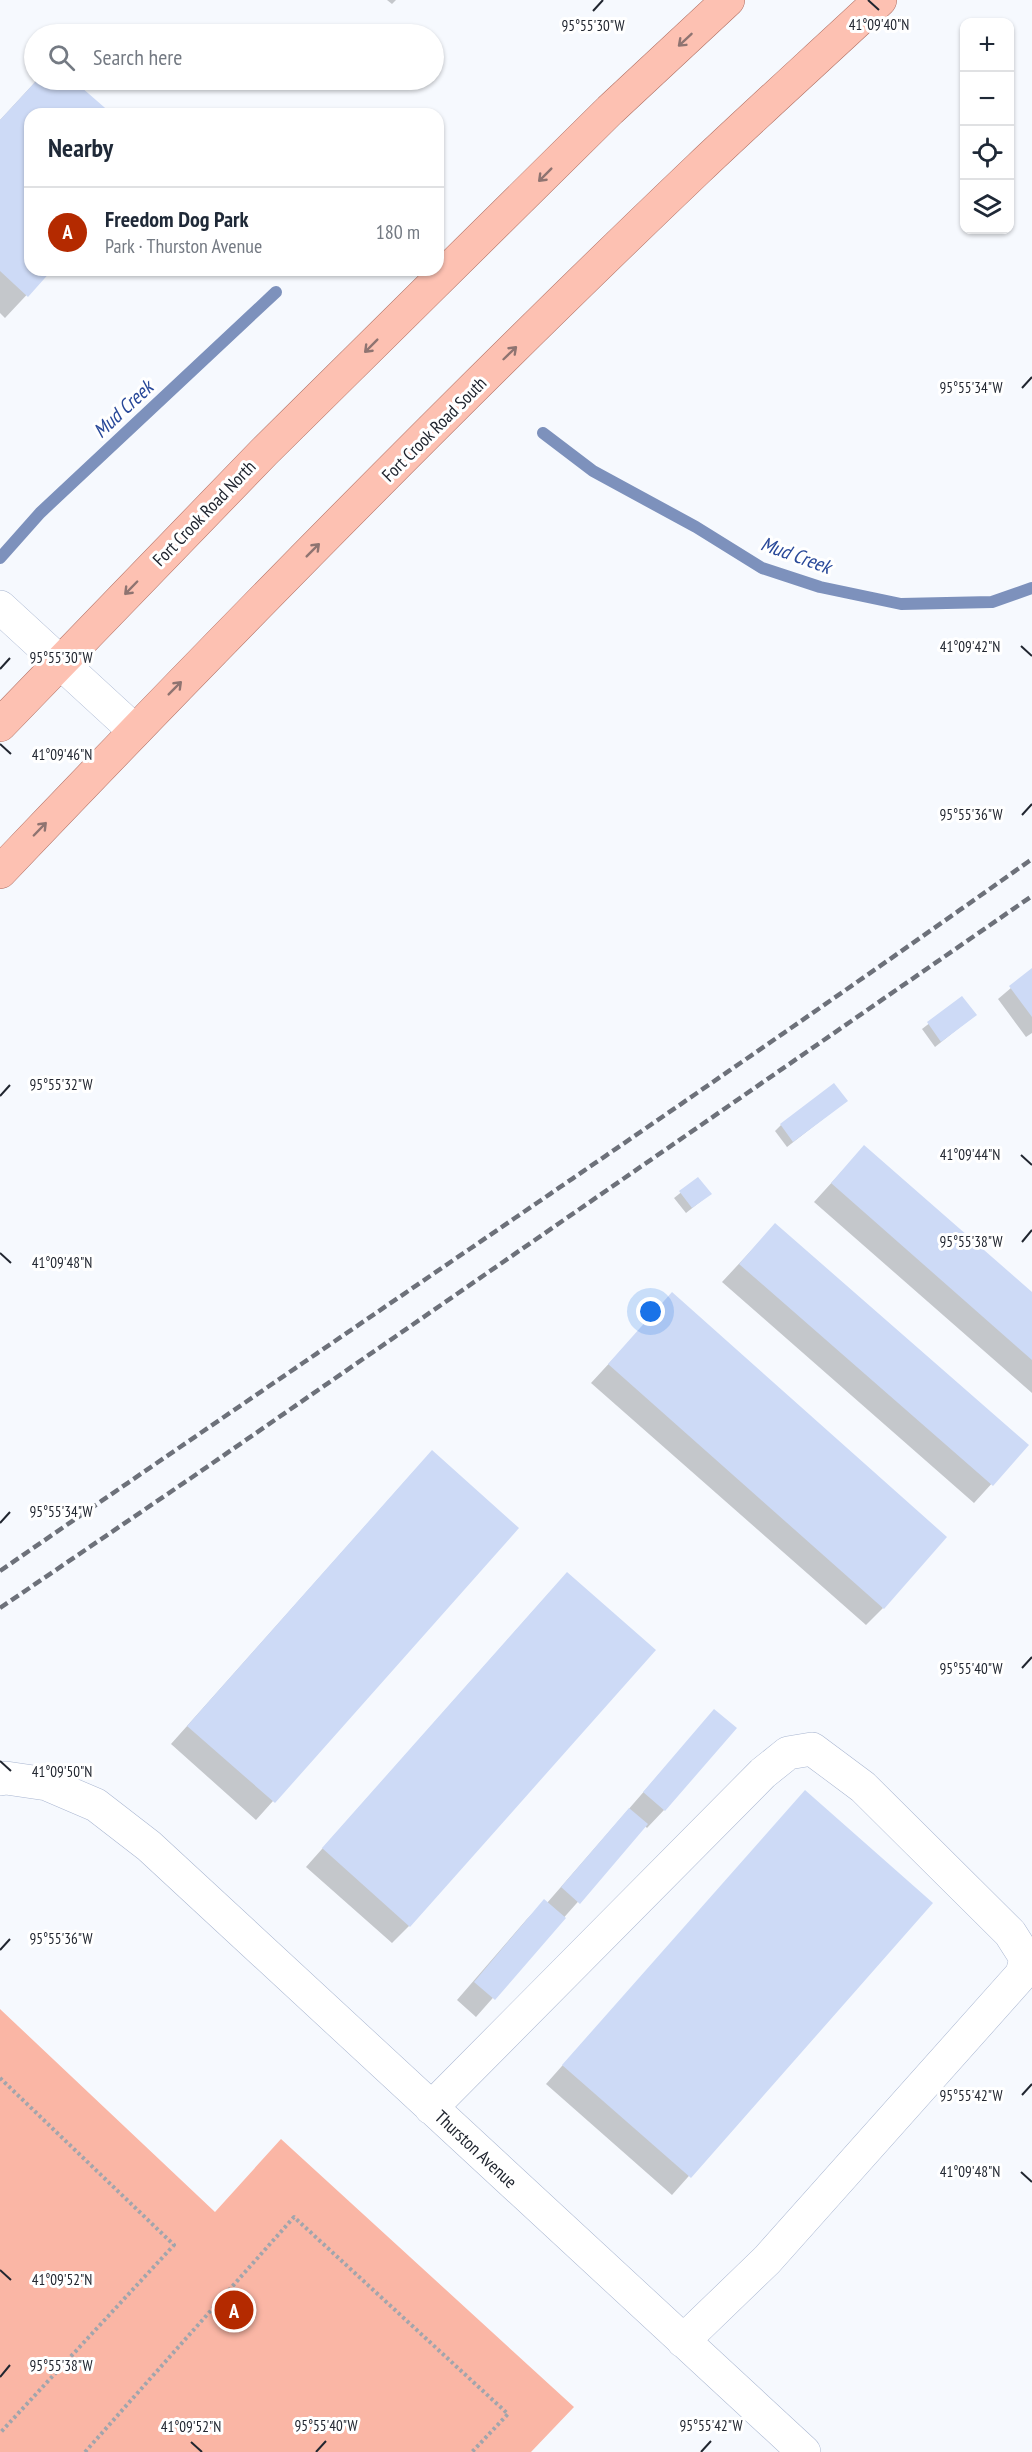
<!DOCTYPE html>
<meta charset="utf-8">
<style>
body{margin:0;font-family:"PT Sans Narrow",sans-serif;background:#f6f6f7;color:#1f2937}
.controls{position:absolute;right:18px;top:18px;display:grid;overflow:hidden;border-radius:12px;box-shadow:0 2px 4px #0004}
.controls button{width:54px;height:54px;display:grid;place-items:center;padding:0;border:0;border-bottom:2px solid #e0e1e3;background:#fff;color:#1f2937;font:30px sans-serif}
.you{position:absolute;left:651px;top:1312px;width:21px;height:21px;margin:-15px;border:4px solid #fff;border-radius:50%;background:#1a73e8;box-shadow:0 0 0 9px #1a73e833}
.badge{display:grid;place-items:center;width:39px;height:39px;border-radius:50%;background:#b42a00;color:#fff;font-size:20px;font-weight:700}
.pin{position:absolute;translate:-50% -50%;border:3px solid #fff;box-shadow:0 2px 6px #0006}
.list{margin:0;padding:0;list-style:none}
h2{display:flex;justify-content:space-between;align-items:center;height:78px;margin:0;padding:0 24px;font-size:26px}
h2 small{font-size:20px;font-weight:400;color:#747a83}
.list li{display:grid;grid-template-columns:39px 1fr auto;gap:18px;align-items:center;box-sizing:border-box;height:90px;padding:0 24px;border-top:2px solid #e0e1e3}
.list b{display:block;font-size:22px;white-space:nowrap}
.list p{margin:0;font-size:20px;white-space:nowrap;color:#747a83}
.list em{font-size:20px;font-style:normal;color:#747a83}
.icon{flex:none;width:33px;height:33px;fill:none;stroke:currentColor;stroke-width:2;stroke-linecap:round;stroke-linejoin:round}
.map{position:relative;flex:none;width:1032px;height:2452px;overflow:hidden}
.search{position:absolute;background:#fff;box-shadow:0 2px 4px #0004;left:24px;top:24px;width:420px;height:66px;display:flex;align-items:center;gap:15px;box-sizing:border-box;padding:0 21px;border-radius:33px;color:#747a83;font-size:22px}
.panel{position:absolute;background:#fff;box-shadow:0 2px 4px #0004;left:24px;top:108px;width:420px;height:168px;border-radius:18px}
.map>svg:first-child{display:block}
.green{fill:#fab6a5}
.shadow{fill:#0003}
.lines{fill:none;stroke-linecap:round;stroke-linejoin:round}
.stream{stroke:#7d91bc;stroke-width:12}
.building{fill:#cddaf6}
.minor-casing{stroke:#a9b6d1;stroke-width:34}
.major-casing{stroke:#af6f63;stroke-width:34}
.path{stroke:#a1a5ac;stroke-width:4;stroke-dasharray:3 3;stroke-linecap:butt}
.minor{stroke:#fff;stroke-width:33}
.major{stroke:#fdc1b2;stroke-width:33}
.rail{stroke:#6d717a;stroke-width:4.5;stroke-dasharray:9 4.5;stroke-linecap:butt}
.oneway{stroke:#8f7471}
.ticks{fill:none;stroke:#212630;stroke-width:2}
.labels{text-anchor:middle;dominant-baseline:central;stroke-width:6;stroke-linejoin:round;paint-order:stroke}
.street-label{font-size:18px;fill:#212630;stroke:#fff}
.water-label{font-size:20px;font-style:italic;fill:#284899;stroke:#fff}
.ticks-label{font-size:15px;text-anchor:middle;fill:#212630;stroke:#fff;stroke-width:6;stroke-linejoin:round;paint-order:stroke}
</style>
<div class="map">
<svg width="1032" height="2452" viewBox="0 0 1032 2452">
<rect width="100%" height="100%" fill="#f6f9fe"/>
<!-- green -->
<path class="green" d="M0,2009L215,2212L281,2139L574,2407L531,2452H0Z"/>
<!-- shadow -->
<path class="shadow" d="M387,0H396L392,4Z
M37,80H71L109,114H30V270H50L5,318L0,313V120Z
M1032,970V1033L1026,1037L998,999Z
M962,998L975,1015L935,1047L922,1029Z
M846,1101L787,1147L775,1131L781,1125Z
M864,1147L1032,1294V1393L814,1202Z
M698,1179L710,1194L686,1213L674,1198Z
M775,1225L1026,1446L974,1503L722,1282Z
M672,1295L883,1608L866,1625L591,1383Z
M415,1470L517,1528L256,1820L171,1744Z
M550,1592L409,1926L392,1943L306,1867Z
M714,1711L664,1810L647,1828L645,1826L476,2017L457,2000L527,1919L545,1901L547,1903Z
M805,1792L931,1903L672,2195L546,2084Z"/>
<g class="lines">
<!-- stream -->
<path class="stream" d="M543,433L593,471L696,527L762,568L820,587L901,604L992,602L1032,588
M0,558L40,513L276,292"/>
</g>
<!-- building -->
<path class="building" d="M37,80H73L112,114H30V270H52L28,297L0,271V120Z
M1032,968V1017L1009,986Z
M962,996L977,1015L941,1042L927,1022Z
M834,1083L848,1101L793,1142L780,1124Z
M864,1145L1032,1292V1360L831,1183Z
M698,1177L712,1194L692,1208L679,1191Z
M775,1223L1029,1445L993,1486L739,1264Z
M672,1292L947,1537L884,1609L608,1364Z
M432,1450L519,1528L275,1803L187,1726Z
M567,1572L656,1650L410,1927L322,1848Z
M714,1709L737,1728L665,1811L643,1792Z
M805,1790L933,1903L691,2178L562,2065Z
M629,1808L648,1824L580,1904L561,1887Z
M544,1899L566,1918L495,2000L474,1982Z"/>
<g class="lines">
<!-- minor casing -->
<g class="minor-casing">
<path id="minor" d="M0,607L135,731
M0,1779L6,1778L47,1784L96,1805L149,1846L804,2452
M431,2108L763,1773L788,1753L812,1749L863,1787L1010,1933L1026,1958L1022,1974L767,2260L683,2341"/>
</g>
<!-- major casing -->
<g class="major-casing">
<path id="major" d="M0,725L264,452L610,110L728,0
M0,872C228,633 459,397 698,169C758,112 820,56 880,0"/>
</g>
<!-- path -->
<path class="path" d="M0,2078L174,2245L0,2433
M85,2452L294,2217L508,2414L472,2452"/>
<!-- minor -->
<use href="#minor" class="minor"/>
<!-- major -->
<use href="#major" class="major"/>
<!-- rail -->
<path class="rail" d="M0,1571C344,1333 691,1101 1032,859
M0,1608L191,1478L1032,896"/>
</g>
<!-- one-way arrows -->
<defs><path id="oneway-shaft" d="M-6 0H5M1.5-3L5.5 0L1.5 3" fill="none" stroke-width="1.6" stroke-linecap="round" stroke-linejoin="round" transform="scale(1.5)"/></defs>
<g class="oneway">
<use href="#oneway-shaft" transform="translate(685 40) rotate(137)"/>
<use href="#oneway-shaft" transform="translate(545 175) rotate(135)"/>
<use href="#oneway-shaft" transform="translate(371 346) rotate(135)"/>
<use href="#oneway-shaft" transform="translate(510 353) rotate(-44)"/>
<use href="#oneway-shaft" transform="translate(313 550) rotate(-45)"/>
<use href="#oneway-shaft" transform="translate(131 588) rotate(134)"/>
<use href="#oneway-shaft" transform="translate(175 688) rotate(-45)"/>
<use href="#oneway-shaft" transform="translate(40 829) rotate(-46)"/>
</g>
<!-- ticks -->
<path class="ticks" d="M868,0L879,10M593,11L603,0M1022,388L1032,377M1021,646L1032,656M0,669L10,658M0,744L11,754M1022,815L1032,804M0,1096L10,1085M1021,1155L1032,1165M1022,1242L1032,1230M0,1253L11,1263M0,1523L10,1512M1022,1668L1032,1657M0,1761L11,1771M0,1950L10,1939M1022,2095L1032,2084M1021,2172L1032,2182M0,2270L11,2280M0,2377L10,2365M191,2442L202,2452M316,2452L326,2441M701,2452L711,2441"/>
<g class="labels">
<!-- street labels -->
<g class="street-label">
<text transform="translate(434 429) rotate(-45)">Fort Crook Road South</text>
<text transform="translate(204 513) rotate(-46)">Fort Crook Road North</text>
<text transform="translate(476 2149) rotate(43)">Thurston Avenue</text>
</g>
<!-- water labels -->
<g class="water-label">
<text transform="translate(123 409) rotate(-43)">Mud Creek</text>
<text transform="translate(796 555) rotate(20)">Mud Creek</text>
</g>
</g>
<g class="ticks-label">
<text x="879" y="30">41°09'40"N</text>
<text x="593" y="31">95°55'30"W</text>
<text x="971" y="393">95°55'34"W</text>
<text x="970" y="652">41°09'42"N</text>
<text x="61" y="663">95°55'30"W</text>
<text x="62" y="760">41°09'46"N</text>
<text x="971" y="820">95°55'36"W</text>
<text x="61" y="1090">95°55'32"W</text>
<text x="970" y="1160">41°09'44"N</text>
<text x="971" y="1247">95°55'38"W</text>
<text x="62" y="1268">41°09'48"N</text>
<text x="61" y="1517">95°55'34"W</text>
<text x="971" y="1674">95°55'40"W</text>
<text x="62" y="1777">41°09'50"N</text>
<text x="61" y="1944">95°55'36"W</text>
<text x="971" y="2101">95°55'42"W</text>
<text x="970" y="2177">41°09'48"N</text>
<text x="62" y="2285">41°09'52"N</text>
<text x="61" y="2371">95°55'38"W</text>
<text x="326" y="2431">95°55'40"W</text>
<text x="711" y="2431">95°55'42"W</text>
<text x="191" y="2432">41°09'52"N</text>
</g>
</svg>
<div class="controls">
<button>+</button>
<button>−</button>
<button><svg class="icon" aria-label="locate" viewBox="0 0 24 24"><circle cx="12" cy="12" r="6"/><path d="M12 2v4M12 18v4M2 12h4M18 12h4"/></svg></button>
<button><svg class="icon" aria-label="layers" viewBox="0 0 24 24"><path d="M12 4l9 5-9 5-9-5zM3 14l9 5 9-5"/></svg></button>
</div>
<div class="you"></div>
<div class="pin badge" style="left:234px;top:2310px">A</div>
<div class="search"><svg class="icon" aria-label="search" viewBox="0 0 24 24"><circle cx="10" cy="10" r="6"/><path d="M15 15l6 6"/></svg>Search here</div>
<section class="panel">
<h2>Nearby<small></small></h2>
<ul class="list">
<li><span class="badge">A</span><div><b>Freedom Dog Park</b><p>Park · Thurston Avenue</p></div><em>180 m</em></li>
</ul>
</section>
</div>
